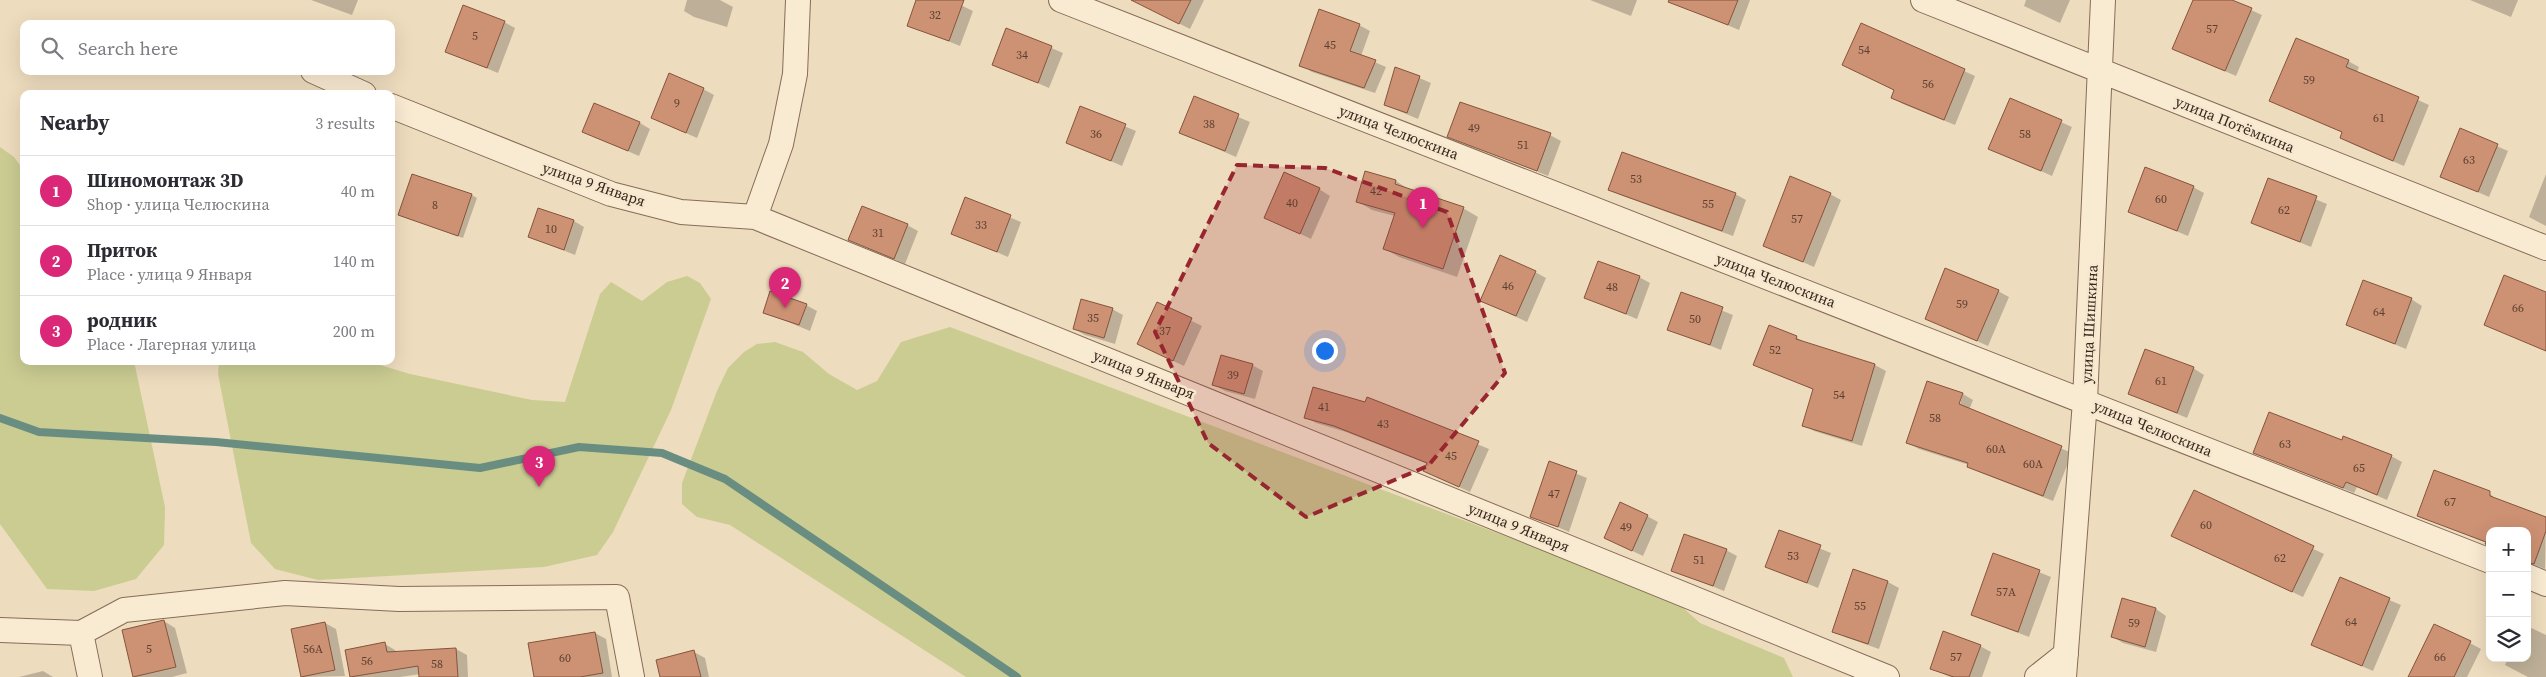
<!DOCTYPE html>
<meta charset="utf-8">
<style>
body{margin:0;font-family:"Source Serif 4",serif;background:#f2f2f3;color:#2b2b33}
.controls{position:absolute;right:15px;bottom:15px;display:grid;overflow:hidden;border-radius:10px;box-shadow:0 5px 20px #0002}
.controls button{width:45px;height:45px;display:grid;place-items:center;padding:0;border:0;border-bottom:1px solid #e1e1e2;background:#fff;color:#2b2b33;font:25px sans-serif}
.you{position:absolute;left:1324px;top:350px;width:18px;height:18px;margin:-12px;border:4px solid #fff;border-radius:50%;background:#1a73e8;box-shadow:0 0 0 8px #1a73e833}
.badge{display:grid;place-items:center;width:32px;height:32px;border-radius:50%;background:#db2777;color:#fff;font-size:16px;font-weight:700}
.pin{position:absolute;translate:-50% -41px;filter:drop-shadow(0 1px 2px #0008)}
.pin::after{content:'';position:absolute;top:26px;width:18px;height:15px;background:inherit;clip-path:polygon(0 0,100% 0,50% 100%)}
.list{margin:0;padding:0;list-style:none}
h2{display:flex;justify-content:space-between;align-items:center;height:65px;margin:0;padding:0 20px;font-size:21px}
h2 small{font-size:16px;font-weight:400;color:#7c7c81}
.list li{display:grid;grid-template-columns:32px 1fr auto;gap:15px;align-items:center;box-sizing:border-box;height:70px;padding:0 20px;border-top:1px solid #e1e1e2}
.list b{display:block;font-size:19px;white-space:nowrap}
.list p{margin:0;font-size:16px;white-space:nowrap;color:#7c7c81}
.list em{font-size:16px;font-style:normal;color:#7c7c81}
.icon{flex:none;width:28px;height:28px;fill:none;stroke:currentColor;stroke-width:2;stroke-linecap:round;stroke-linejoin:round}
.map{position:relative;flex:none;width:2546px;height:677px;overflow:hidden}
.search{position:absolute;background:#fff;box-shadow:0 5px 20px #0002;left:20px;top:20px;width:375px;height:55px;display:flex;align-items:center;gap:12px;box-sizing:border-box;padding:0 18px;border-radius:10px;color:#7c7c81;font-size:19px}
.panel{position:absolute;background:#fff;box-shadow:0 5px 20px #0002;left:20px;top:90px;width:375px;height:275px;border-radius:10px}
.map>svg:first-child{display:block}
.green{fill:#cacc92}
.shadow{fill:#0003}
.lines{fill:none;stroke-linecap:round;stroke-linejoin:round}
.stream{stroke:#698e81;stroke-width:8}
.building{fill:#cd9173;stroke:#86543c}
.minor-casing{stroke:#876c57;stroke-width:26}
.minor{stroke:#f9ead2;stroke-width:24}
.marked{fill:#972630;fill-opacity:0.2;stroke:#972630;stroke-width:4;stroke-dasharray:10 6;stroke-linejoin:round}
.labels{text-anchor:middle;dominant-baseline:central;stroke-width:5;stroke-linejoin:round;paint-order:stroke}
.number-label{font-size:12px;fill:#5c4132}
.street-label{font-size:15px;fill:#36261c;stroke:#f6e7ce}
</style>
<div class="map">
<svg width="2546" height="677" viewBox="0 0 2546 677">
<rect width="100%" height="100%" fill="#eedcbe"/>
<!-- green -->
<path class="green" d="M0,147L14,157L24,171V361H134L165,507L164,545L136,579L94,591L47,589L0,524Z
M687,276L700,283L711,299L671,410L613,532L597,555L544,567L318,580L275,569L251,543L218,374L219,361H367L410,374L532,400L565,402L600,294L611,282L642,301L667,282Z
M950,327L1646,589L1681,606L1700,623L1784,658L1793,677H966L730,525L697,517L682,504V483L717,391L728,368L744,352L757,344L775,342L803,352L829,374L857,390L877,381L901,342Z"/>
<!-- shadow -->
<path class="shadow" d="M311,0H358L352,15Z
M687,0H720L733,7L727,27L694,17L684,11Z
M918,0H950L973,11L960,46L908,25Z
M1155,0H1204L1190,29L1162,15Z
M1590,0H1637L1631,16Z
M1692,0H1750L1739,30L1689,9Z
M2026,0H2070L2060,23L2024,6Z
M2194,0H2229L2262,15L2236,76L2174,49Z
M2470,0H2518L2511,17Z
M504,22L515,28L498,73L447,52Z
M1359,25L1370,31L1361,56L1386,67L1375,93L1312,72L1301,65Z
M1862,25L1975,76L1955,125L1903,104L1893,98L1896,91L1843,65Z
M1007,29L1063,53L1049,88L993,64Z
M2348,61L2359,67L2357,72L2429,105L2404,166L2352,144L2341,138L2343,133L2271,100Z
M1396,68L1431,83L1418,119L1385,105Z
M703,89L714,95L697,138L652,118Z
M1194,98L1250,122L1236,157L1181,133Z
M2010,99L2072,127L2052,176L1990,148Z
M1081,108L1136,131L1122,166L1067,142Z
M640,123L650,129L639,156L584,132Z
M2460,130L2508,151L2489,197L2441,176Z
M1550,135L1561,141L1548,176L1449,136Z
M1366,173L1396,181L1410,190L1463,208L1478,217L1457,277L1399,257L1385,249L1395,216L1372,210L1357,201Z
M2546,174V226L2529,217Z
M2269,180L2327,204L2311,247L2253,223Z
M2193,187L2204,193L2188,236L2130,212Z
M1319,189L1330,196L1311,239L1265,217Z
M1609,189L1735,194L1746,200L1733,236L1620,195Z
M1830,194L1841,200L1814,267L1764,245Z
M472,195L477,198L463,238L399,215Z
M966,199L1021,222L1008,257L952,233Z
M539,209L574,221L584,227L575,255L530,237Z
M907,225L918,231L905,264L850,240Z
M1535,272L1546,278L1527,322L1482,301Z
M1639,277L1650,283L1637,319L1586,298Z
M1998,291L2009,297L1988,346L1926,318Z
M2546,293V351L2485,324Z
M1681,294L1733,315L1721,350L1669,329Z
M2411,299L2422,306L2406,349L2347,325Z
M1157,304L1202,326L1184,366L1150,350Z
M806,305L817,311L810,331L764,312Z
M1112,309L1123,315L1115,344L1085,335L1074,329Z
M1796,337L1807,344L1875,365L1886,371L1862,446L1814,431L1804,425L1814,390L1755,364Z
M1252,365L1263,371L1255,399L1225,391L1214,385Z
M2193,368L2204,375L2187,418L2130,394Z
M1963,394L1973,400L1969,410L2072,453L2053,501L1979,472L1969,465L1919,449L1908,443L1956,410L1958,411Z
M1367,398L1489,449L1470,492L1435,476L1428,464L1346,432L1316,423L1305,417L1365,404Z
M2343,442L2391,456L2402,462L2387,500L2357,487L2354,493L2255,453Z
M1550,463L1587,478L1569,532L1532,516Z
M2483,490L2493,496V498L2546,518L2545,569L2527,562V531H2490L2487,543L2419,515Z
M2194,492L2324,554L2303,597L2173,536Z
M1647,516L1658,522L1643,556L1605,538Z
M1780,532L1831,553L1818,588L1767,567Z
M1726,550L1737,556L1724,591L1672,570Z
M1994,554L2051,577L2029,637L1972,615Z
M1853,571L1888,582L1899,588L1879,649L1845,637L1834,631Z
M2340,579L2401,605L2373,671L2313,645Z
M2156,609L2166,616L2156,652L2123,643L2113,637Z
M164,621L175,628L187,673L172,677H135L123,631Z
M325,623L336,629L345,676L303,677Z
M2527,626L2546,635V677H2528L2505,665L2508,658H2527Z
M595,633L606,639L612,677H535Z
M2470,643L2481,649L2467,677H2418Z
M385,644L395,650L396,653L456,649L467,655L468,677H420V674L400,677H351L346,651Z
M1980,646L1991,652L1982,677H1950L1932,668Z
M694,652L705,658L709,677H662Z
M43,671L53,677H19Z"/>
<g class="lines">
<!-- stream -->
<path class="stream" d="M0,418L39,432L216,442L480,468L579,447L662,453L725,479L1017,677"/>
</g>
<!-- building -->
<path class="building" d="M916,0H964L949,41L907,26Z
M1131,0H1191L1179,24Z
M1669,0H1738L1728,25L1668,2Z
M2193,0H2232L2252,8L2225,71L2172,49Z
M463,5L505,21L487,68L445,52Z
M1319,9L1360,24L1350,51L1376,60L1364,88L1299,66Z
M1861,23L1965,69L1944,120L1891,98L1894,90L1842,65Z
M1006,28L1052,46L1038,83L992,65Z
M2296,38L2349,60L2346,67L2419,97L2393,161L2340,138L2342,132L2269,101Z
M1395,67L1420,76L1407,113L1384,105Z
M669,73L704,88L686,133L651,118Z
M1194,96L1239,114L1225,151L1179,133Z
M2010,98L2062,120L2041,171L1988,149Z
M1460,102L1551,133L1537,171L1447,137Z
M594,103L640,122L628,151L582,132Z
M1080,106L1126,124L1111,161L1066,143Z
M2460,128L2498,144L2478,192L2440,177Z
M1622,152L1736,193L1722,231L1608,190Z
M2145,167L2194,186L2177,231L2128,212Z
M1365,171L1396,180L1395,184L1464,207L1443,269L1383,249L1395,213L1356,202Z
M1284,172L1320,188L1300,234L1264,218Z
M412,174L472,194L458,236L398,215Z
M1790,176L1831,193L1803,262L1763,246Z
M2268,178L2317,196L2300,242L2251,223Z
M965,197L1011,215L997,252L951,234Z
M862,206L908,224L894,259L848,240Z
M538,208L574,220L564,250L528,237Z
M1500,255L1536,271L1516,316L1480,301Z
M1598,261L1640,276L1626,314L1584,298Z
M1945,268L1999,290L1977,341L1925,319Z
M2504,275L2546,292V351L2484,325Z
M2363,280L2412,298L2395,344L2346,325Z
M770,291L807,304L799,325L763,313Z
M1681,292L1723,307L1710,345L1667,330Z
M1081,299L1113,308L1104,338L1073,329Z
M1157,302L1192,318L1173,361L1137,344Z
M1769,325L1797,336L1796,339L1875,364L1852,441L1802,426L1813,389L1753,365Z
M2145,349L2194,367L2177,413L2128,394Z
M1221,355L1253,364L1244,394L1212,385Z
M1927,381L1963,393L1959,404L2062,446L2043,496L1967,467L1968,463L1906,443Z
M1313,387L1365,402L1367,397L1479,441L1459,487L1423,471L1427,463L1334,426L1304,418Z
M2269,412L2342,440L2343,436L2392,455L2377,495L2346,482L2343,488L2253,453Z
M1549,461L1577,471L1558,527L1530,517Z
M2434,470L2490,491V496L2546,517V531L2534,564L2527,562V531H2490V546L2485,544L2486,542L2417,516Z
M2194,490L2314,546L2292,592L2171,536Z
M1620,502L1648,515L1632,551L1604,538Z
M1779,530L1821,545L1807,583L1765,567Z
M1684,534L1727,549L1713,586L1671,571Z
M1993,553L2040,570L2018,632L1971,615Z
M1853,569L1888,581L1868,644L1832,632Z
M2340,577L2390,598L2362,666L2311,645Z
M2122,598L2156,608L2145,647L2111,637Z
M164,620L176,667L133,677L122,630Z
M325,622L335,670L301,677L291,629Z
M2434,624L2471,641L2454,677H2408Z
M1943,631L1981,645L1969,677H1954L1930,669Z
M595,632L603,673L580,677H534L528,643Z
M385,642L387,652L456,648L458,677H419L418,666L350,677L345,650Z
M694,650L701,677H660L656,660Z"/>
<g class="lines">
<!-- minor casing -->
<g class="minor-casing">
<path id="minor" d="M1061,0L2490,561
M1923,0L2546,248
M313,71L364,94
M391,106L611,194L681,212L755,217L1887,677
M755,217L781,144L795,74L798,0
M2527,576L2546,584
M0,630L81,633
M81,633L124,610L285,593L399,599L617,597L632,677
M81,633L90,677
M2037,677L2066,654
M2064,677L2085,401L2103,0"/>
</g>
<!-- minor -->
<use href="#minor" class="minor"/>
</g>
<!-- marked area -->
<path class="marked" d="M1237,165L1325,168L1447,212L1505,373L1428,466L1306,517L1208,443L1155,332Z"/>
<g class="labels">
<!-- number labels -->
<g class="number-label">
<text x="935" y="15">32</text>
<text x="2212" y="29">57</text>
<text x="475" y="36">5</text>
<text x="1330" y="45">45</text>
<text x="1864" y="50">54</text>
<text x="1022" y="55">34</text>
<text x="2309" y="80">59</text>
<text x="1928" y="84">56</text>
<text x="677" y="103">9</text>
<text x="2379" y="118">61</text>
<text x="1209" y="124">38</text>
<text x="1474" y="128">49</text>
<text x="1096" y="134">36</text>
<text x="2025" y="134">58</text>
<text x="1523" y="145">51</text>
<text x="2469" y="160">63</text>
<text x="1636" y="179">53</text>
<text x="1376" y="191">42</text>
<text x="2161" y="199">60</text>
<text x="1292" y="203">40</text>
<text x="1708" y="204">55</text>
<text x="435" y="205">8</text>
<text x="2284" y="210">62</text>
<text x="1797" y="219">57</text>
<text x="981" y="225">33</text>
<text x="551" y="229">10</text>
<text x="878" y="233">31</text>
<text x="1508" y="286">46</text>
<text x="1612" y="287">48</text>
<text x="1962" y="304">59</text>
<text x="2518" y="308">66</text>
<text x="2379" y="312">64</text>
<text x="1093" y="318">35</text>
<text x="1695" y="319">50</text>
<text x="1165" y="331">37</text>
<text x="1775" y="350">52</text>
<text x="1233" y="375">39</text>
<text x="2161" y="381">61</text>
<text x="1839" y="395">54</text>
<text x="1324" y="407">41</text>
<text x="1935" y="418">58</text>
<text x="1383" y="424">43</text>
<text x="2285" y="444">63</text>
<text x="1996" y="449">60А</text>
<text x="1451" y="456">45</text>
<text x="2033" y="464">60А</text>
<text x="2359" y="468">65</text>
<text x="1554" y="494">47</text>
<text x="2450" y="502">67</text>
<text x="2206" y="525">60</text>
<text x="1626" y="527">49</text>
<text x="1793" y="556">53</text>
<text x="2280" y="558">62</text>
<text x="1699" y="560">51</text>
<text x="2006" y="592">57А</text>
<text x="1860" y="606">55</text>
<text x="2351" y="622">64</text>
<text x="2134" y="623">59</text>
<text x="149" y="649">5</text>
<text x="313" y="649">56А</text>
<text x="1956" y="657">57</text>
<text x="2440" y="657">66</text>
<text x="565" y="658">60</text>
<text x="367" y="661">56</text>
<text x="437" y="664">58</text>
</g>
<!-- street labels -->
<g class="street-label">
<text transform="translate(2235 124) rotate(22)">улица Потёмкина</text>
<text transform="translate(1399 132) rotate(21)">улица Челюскина</text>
<text transform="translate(594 184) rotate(19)">улица 9 Января</text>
<text transform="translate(1776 280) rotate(21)">улица Челюскина</text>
<text transform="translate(2089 324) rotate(-87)">улица Шишкина</text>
<text transform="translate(1144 374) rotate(22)">улица 9 Января</text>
<text transform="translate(2153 428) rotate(22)">улица Челюскина</text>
<text transform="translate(1519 527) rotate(22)">улица 9 Января</text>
</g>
</g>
</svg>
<div class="controls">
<button>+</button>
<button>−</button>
<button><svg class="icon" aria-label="layers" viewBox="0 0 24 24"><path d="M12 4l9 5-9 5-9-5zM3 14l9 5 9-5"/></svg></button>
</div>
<div class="you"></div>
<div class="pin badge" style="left:1423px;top:228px">1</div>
<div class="pin badge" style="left:785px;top:308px">2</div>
<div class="pin badge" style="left:539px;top:487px">3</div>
<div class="search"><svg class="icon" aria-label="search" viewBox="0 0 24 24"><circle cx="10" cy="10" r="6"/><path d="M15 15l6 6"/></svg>Search here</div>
<section class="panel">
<h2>Nearby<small>3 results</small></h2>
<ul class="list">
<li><span class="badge">1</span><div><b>Шиномонтаж 3D</b><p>Shop · улица Челюскина</p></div><em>40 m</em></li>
<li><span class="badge">2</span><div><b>Приток</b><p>Place · улица 9 Января</p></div><em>140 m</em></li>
<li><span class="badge">3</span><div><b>родник</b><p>Place · Лагерная улица</p></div><em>200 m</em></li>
</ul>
</section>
</div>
